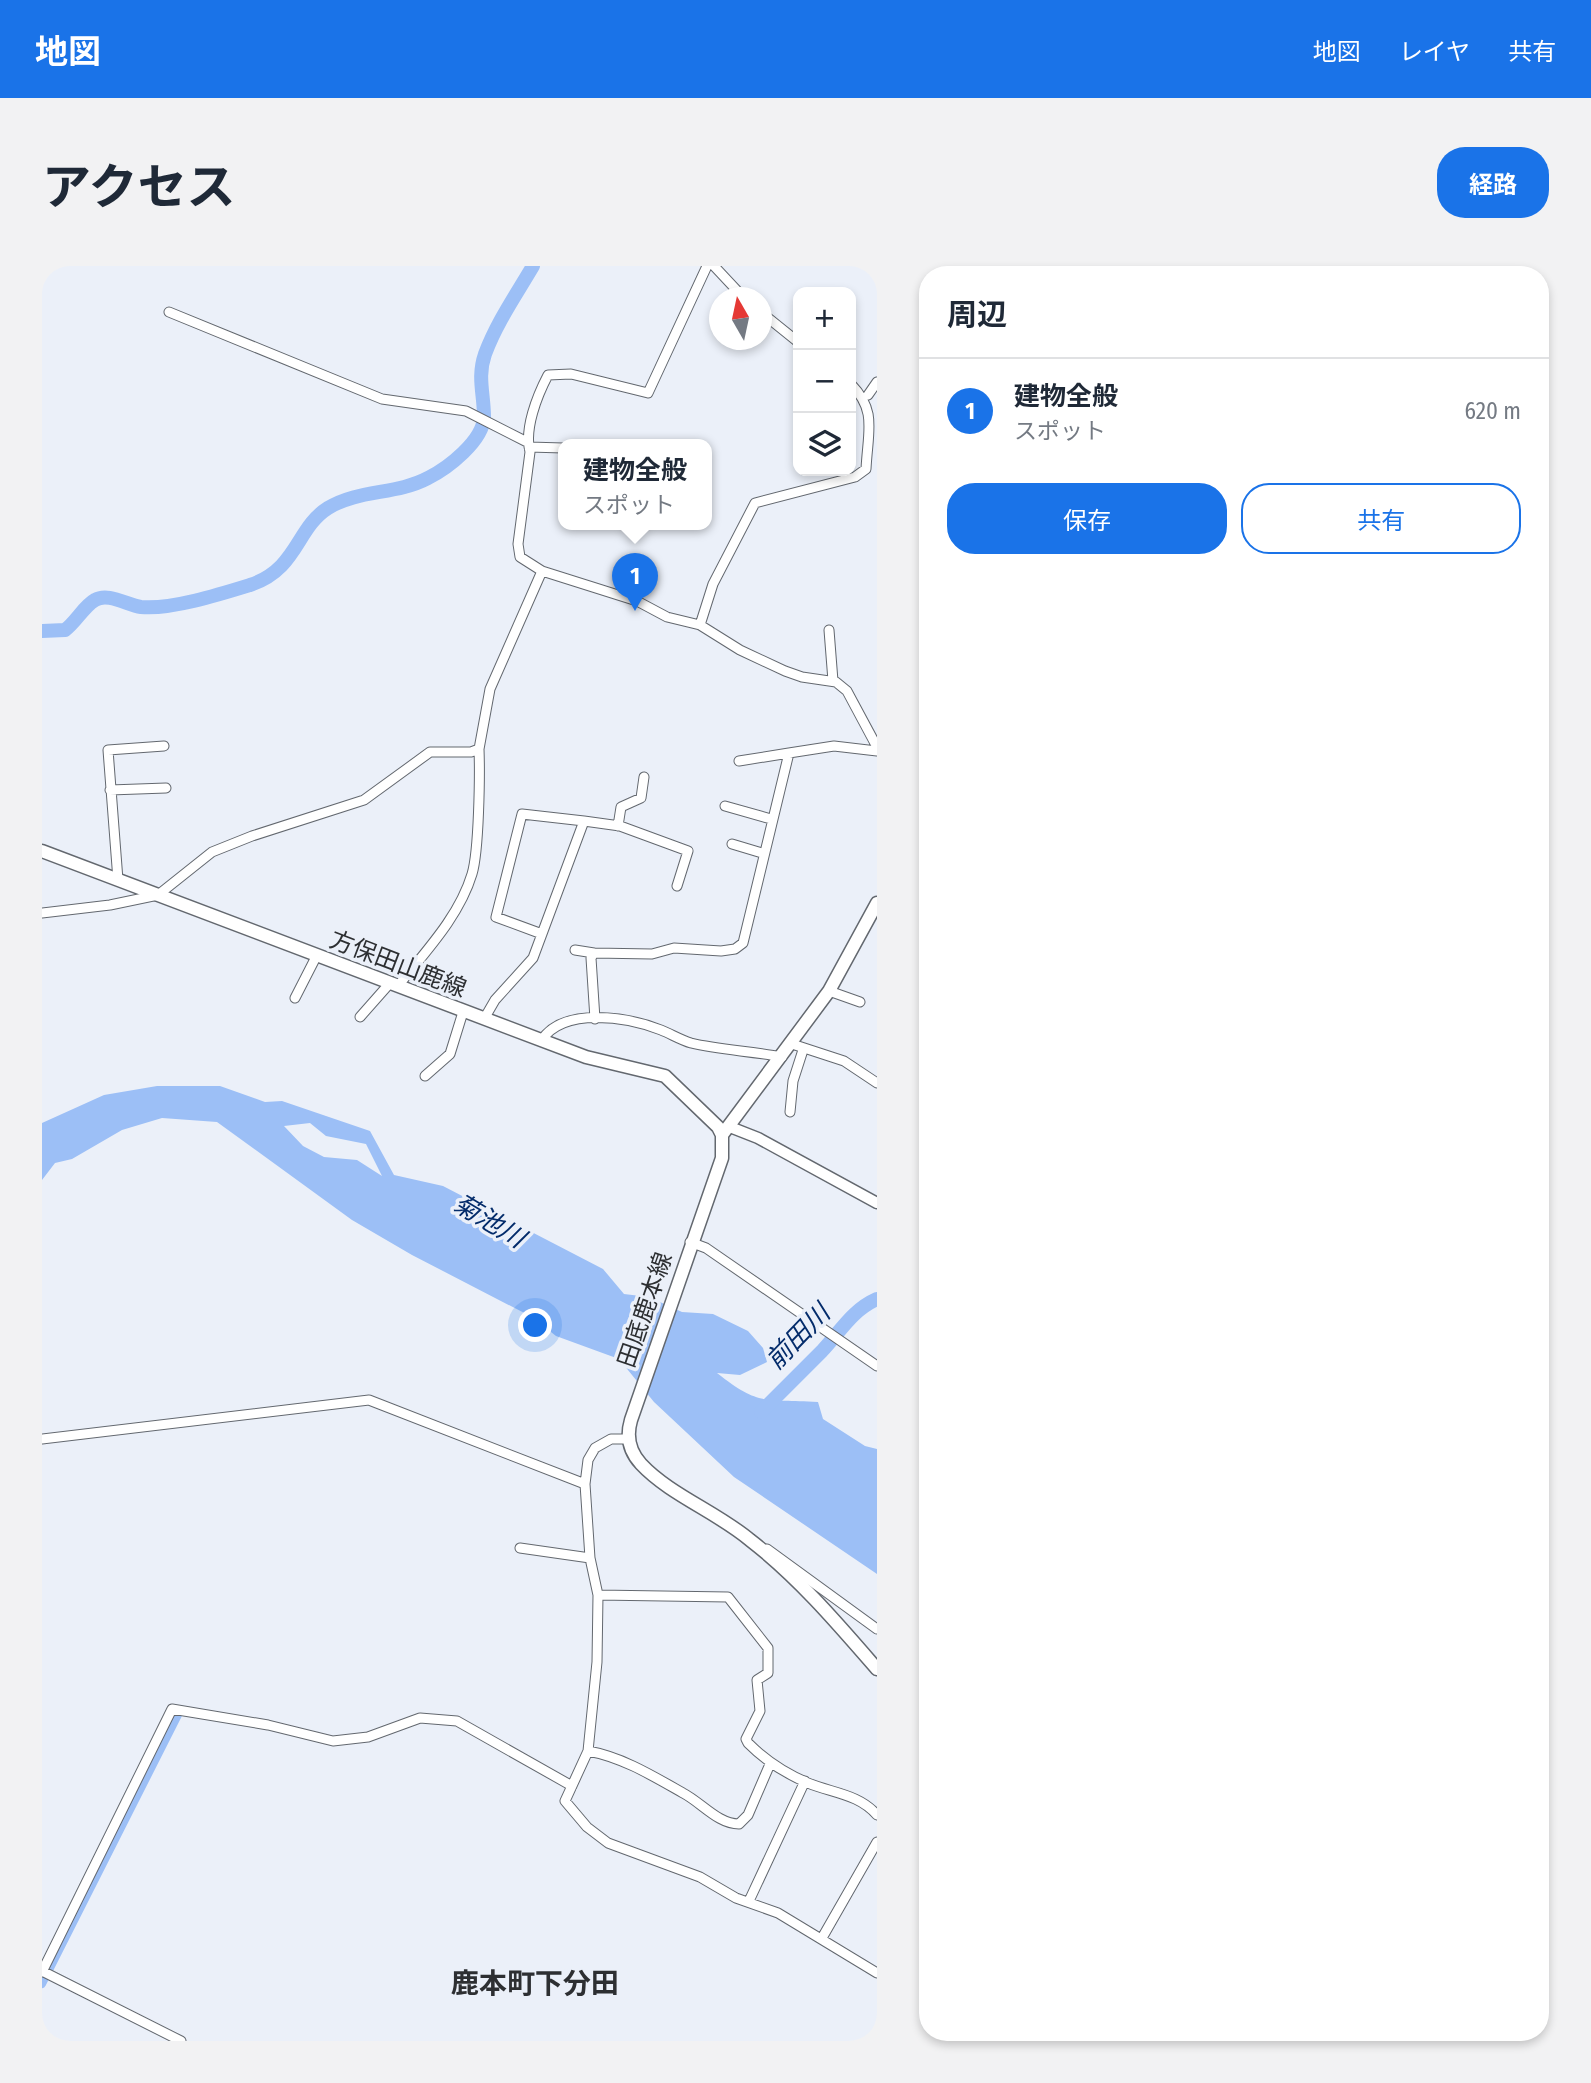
<!DOCTYPE html>
<html lang="ja">
<meta charset="utf-8">
<style>
body{margin:0;font-family:"Fira Sans Condensed","Noto Sans JP",sans-serif;background:#f2f2f3;color:#1f2937}
.controls{position:absolute;right:21px;top:21px;display:grid;overflow:hidden;border-radius:14px;box-shadow:0 4px 10px #0003}
.controls button{width:63px;height:63px;display:grid;place-items:center;padding:0;border:0;border-bottom:2px solid #e0e1e3;background:#fff;color:#1f2937;font:35px sans-serif}
.compass{position:absolute;left:667px;top:21px;width:63px;height:63px;border-radius:50%;background:#fff;box-shadow:0 4px 10px #0003;rotate:351deg}
.you{position:absolute;left:494px;top:1060px;width:24px;height:24px;margin:-18px;border:5px solid #fff;border-radius:50%;background:#1a73e8;box-shadow:0 0 0 10px #1a73e833}
.badge{display:grid;place-items:center;width:46px;height:46px;border-radius:50%;background:#1a73e8;color:#fff;font-size:23px;font-weight:700}
.pin{position:absolute;translate:-50% -58px;filter:drop-shadow(0 2px 4px #0008)}
.pin::after{content:'';position:absolute;top:37px;width:24px;height:21px;background:inherit;clip-path:polygon(0 0,100% 0,50% 100%)}
.popup{position:absolute;left:516px;top:173px;width:154px;height:91px;box-sizing:border-box;display:grid;place-content:center;border-radius:14px;background:#fff;filter:drop-shadow(0 2px 5px #0005);font-size:23px;white-space:nowrap;color:#747a83}
.popup b{font-size:26px;color:#1f2937}
.popup::after{content:'';position:absolute;left:50%;top:100%;margin-left:-14px;border:14px solid transparent;border-top-color:#fff}
.list{margin:0;padding:0;list-style:none}
h2{display:flex;justify-content:space-between;align-items:center;height:91px;margin:0;padding:0 28px;font-size:30px}
h2 small{font-size:23px;font-weight:400;color:#747a83}
.list li{display:grid;grid-template-columns:46px 1fr auto;gap:21px;align-items:center;box-sizing:border-box;height:105px;padding:0 28px;border-top:2px solid #e0e1e3}
.list b{display:block;font-size:26px;white-space:nowrap}
.list p{margin:0;font-size:23px;white-space:nowrap;color:#747a83}
.list em{font-size:23px;font-style:normal;color:#747a83}
.actions{display:flex;gap:14px;padding:21px 28px}
.actions a{flex:1;padding:16px 0;border:2px solid #1a73e8;border-radius:28px;text-align:center;font-size:24px;color:#1a73e8}
.actions .main{background:#1a73e8;color:#fff}
.icon{flex:none;width:38px;height:38px;fill:none;stroke:currentColor;stroke-width:2;stroke-linecap:round;stroke-linejoin:round}
.map{position:relative;flex:none;width:835px;height:1775px;overflow:hidden;border-radius:28px}
header{display:flex;align-items:center;gap:42px;box-sizing:border-box;height:98px;padding:0 35px;background:#1a73e8;color:#fff}
header strong{font-size:33px}
nav{display:flex;gap:38px;margin-inline-start:auto;font-size:24px}
.intro{display:flex;align-items:center;justify-content:space-between;box-sizing:border-box;height:168px;padding:0 42px}
h1{margin:0;font-size:49px}
.button{padding:18px 32px;border-radius:28px;background:#1a73e8;color:#fff;font-size:24px;font-weight:700}
main{display:flex;gap:42px;padding:0 42px}
aside{flex:1;background:#fff;border-radius:28px;box-shadow:0 4px 10px #0003}
.map>svg:first-child{display:block}
.water{fill:#9cbff6;fill-rule:evenodd}
.lines{fill:none;stroke-linecap:round;stroke-linejoin:round}
.canal{stroke:#9cbff6;stroke-width:8}
.river{stroke:#9cbff6;stroke-width:14}
.minor-casing{stroke:#63686f;stroke-width:11}
.tertiary-casing{stroke:#63686f;stroke-width:13}
.secondary-casing{stroke:#63686f;stroke-width:15}
.minor{stroke:#fff;stroke-width:9}
.tertiary{stroke:#fff;stroke-width:10}
.secondary{stroke:#fff;stroke-width:12}
.labels{text-anchor:middle;dominant-baseline:central;stroke-width:7;stroke-linejoin:round;paint-order:stroke}
.street-label{font-size:24px;fill:#2d2f32;stroke:#ebf0f9}
.water-label{font-size:26px;font-style:italic;fill:#042c6b;stroke:#ebf0f9}
.quarter-label{font-size:28px;font-weight:bold;fill:#2d2f32;stroke:#ebf0f9}
</style>
<header>
<strong>地図</strong>
<nav><a>地図</a><a>レイヤ</a><a>共有</a></nav>
</header>
<div class="intro"><h1>アクセス</h1><a class="button">経路</a></div>
<main>
<div class="map">
<svg width="835" height="1775" viewBox="0 0 835 1775">
<rect width="100%" height="100%" fill="#ebf0f9"/>
<!-- water -->
<path class="water" d="M115,820H178L223,836L240,835L328,865L352,909L401,920L561,1003L582,1028L607,1031L640,1046L671,1048L706,1065L721,1082L725,1096L698,1109L675,1107C719,1142 724,1132 776,1136L781,1153L823,1180L835,1183V1308L692,1211L612,1136L577,1093L514,1070L490,1051L370,989L310,954L175,856L120,852L80,864L30,893L13,897L0,914V857L62,829ZM268,857L284,870L324,878L340,910L315,894L282,891L261,880L242,860Z"/>
<g class="lines">
<!-- canal -->
<path class="canal" d="M0,1718L136,1449"/>
<!-- river -->
<path class="river" d="M0,365L23,364C34,356 42,340 53,334C66,326 85,339 99,341C128,344 179,328 208,319C256,303 254,262 286,242C317,223 354,229 386,212C406,202 441,175 442,151C442,128 435,111 443,88C455,56 474,29 491,0
M719,1146C739,1126 760,1105 780,1085C798,1066 810,1044 835,1033"/>
<!-- minor casing -->
<g class="minor-casing">
<path id="minor" d="M665,0L606,127L529,108L506,109C495,130 482,163 488,186L476,278L478,291L500,305L595,335L625,351L658,359L698,384L743,405L760,411L794,416L805,425L835,481
M672,0L702,32
M127,46L340,133L424,145L485,176
M720,47L756,76
M826,129L835,116
M487,181L521,182
M658,359L671,318L713,237L813,211L824,203C826,164 835,145 809,118
M787,364L791,415
M697,495L747,487
M68,524L124,522
M683,540L729,553
M576,560L579,541L599,532L602,511
M690,578L720,587
M76,614L66,484L122,480
M0,647L68,639L116,629L170,586L210,570L322,534L388,486H429L437,483L448,423L500,305
M500,668L454,651L480,548L542,555
M533,684L552,687
M356,720C383,686 417,651 430,608C437,585 438,509 437,483
M787,725L818,736
M253,732L275,689
M318,751L348,717
M442,753L453,734L491,692L542,555L578,560L646,585L635,620
M553,753L549,692L552,687L610,688L632,682L679,685L693,683L701,677L747,487L792,480L835,485
M499,775C521,740 586,751 619,764C629,768 639,774 649,777C678,784 710,785 740,791
M750,778L802,795L835,817
M383,810L408,788L421,746
M748,846L751,815L761,784
M648,976L664,982L835,1100
M0,1173L327,1134L543,1218
M585,1173H569L553,1182L546,1194L543,1218L548,1292L556,1329L555,1396L546,1485L523,1535L545,1561L566,1577L658,1611L694,1632L736,1647L835,1707
M478,1282L548,1292
M725,1283L835,1363
M556,1329L686,1331L726,1382V1407L715,1414L718,1445L704,1473L706,1477C724,1495 742,1507 766,1517C790,1527 817,1528 835,1549
M546,1485C580,1491 611,1510 641,1527C660,1537 676,1558 697,1558L706,1549L728,1498
M707,1635L763,1515
M780,1672L835,1576
M0,1705L139,1775
M0,1706L130,1443L226,1459L291,1475L326,1471L378,1452L415,1455L530,1520"/>
</g>
<!-- tertiary casing -->
<g class="tertiary-casing">
<path id="tertiary" d="M688,861L716,872L835,937"/>
</g>
<!-- secondary casing -->
<g class="secondary-casing">
<path id="secondary" d="M0,585L544,791L623,810L676,861L680,869V892L589,1154C584,1171 587,1185 599,1198C628,1229 675,1246 708,1274C756,1311 796,1358 835,1403
M680,869L787,725L835,637"/>
</g>
<!-- minor -->
<use href="#minor" class="minor"/>
<!-- tertiary -->
<use href="#tertiary" class="tertiary"/>
<!-- secondary -->
<use href="#secondary" class="secondary"/>
</g>
<g class="labels">
<!-- street labels -->
<g class="street-label">
<text transform="translate(356 698) rotate(21)">方保田山鹿線</text>
<text transform="translate(603 1044) rotate(-71)">田底鹿本線</text>
</g>
<!-- water labels -->
<g class="water-label">
<text transform="translate(447 955) rotate(31)">菊池川</text>
<text transform="translate(756 1071) rotate(-46)">前田川</text>
</g>
<!-- quarter labels -->
<g class="quarter-label">
<text x="493" y="1717">鹿本町下分田</text>
</g>
</g>
</svg>
<div class="controls">
<button>+</button>
<button>−</button>
<button><svg class="icon" aria-label="layers" viewBox="0 0 24 24"><path d="M12 4l9 5-9 5-9-5zM3 14l9 5 9-5"/></svg></button>
</div>
<svg class="compass" viewBox="-18 -18 36 36"><path d="M0-13l5 13h-10z" fill="#e53935"/><path d="M0 13l5-13h-10z" fill="#747a83"/></svg>
<div class="you"></div>
<div class="pin badge" style="left:593px;top:345px">1</div>
<div class="popup"><b>建物全般</b>スポット</div>
</div>
<aside>
<h2>周辺<small></small></h2>
<ul class="list">
<li><span class="badge">1</span><div><b>建物全般</b><p>スポット</p></div><em>620 m</em></li>
</ul>
<div class="actions"><a class="main">保存</a><a>共有</a></div>
</aside>
</main>
